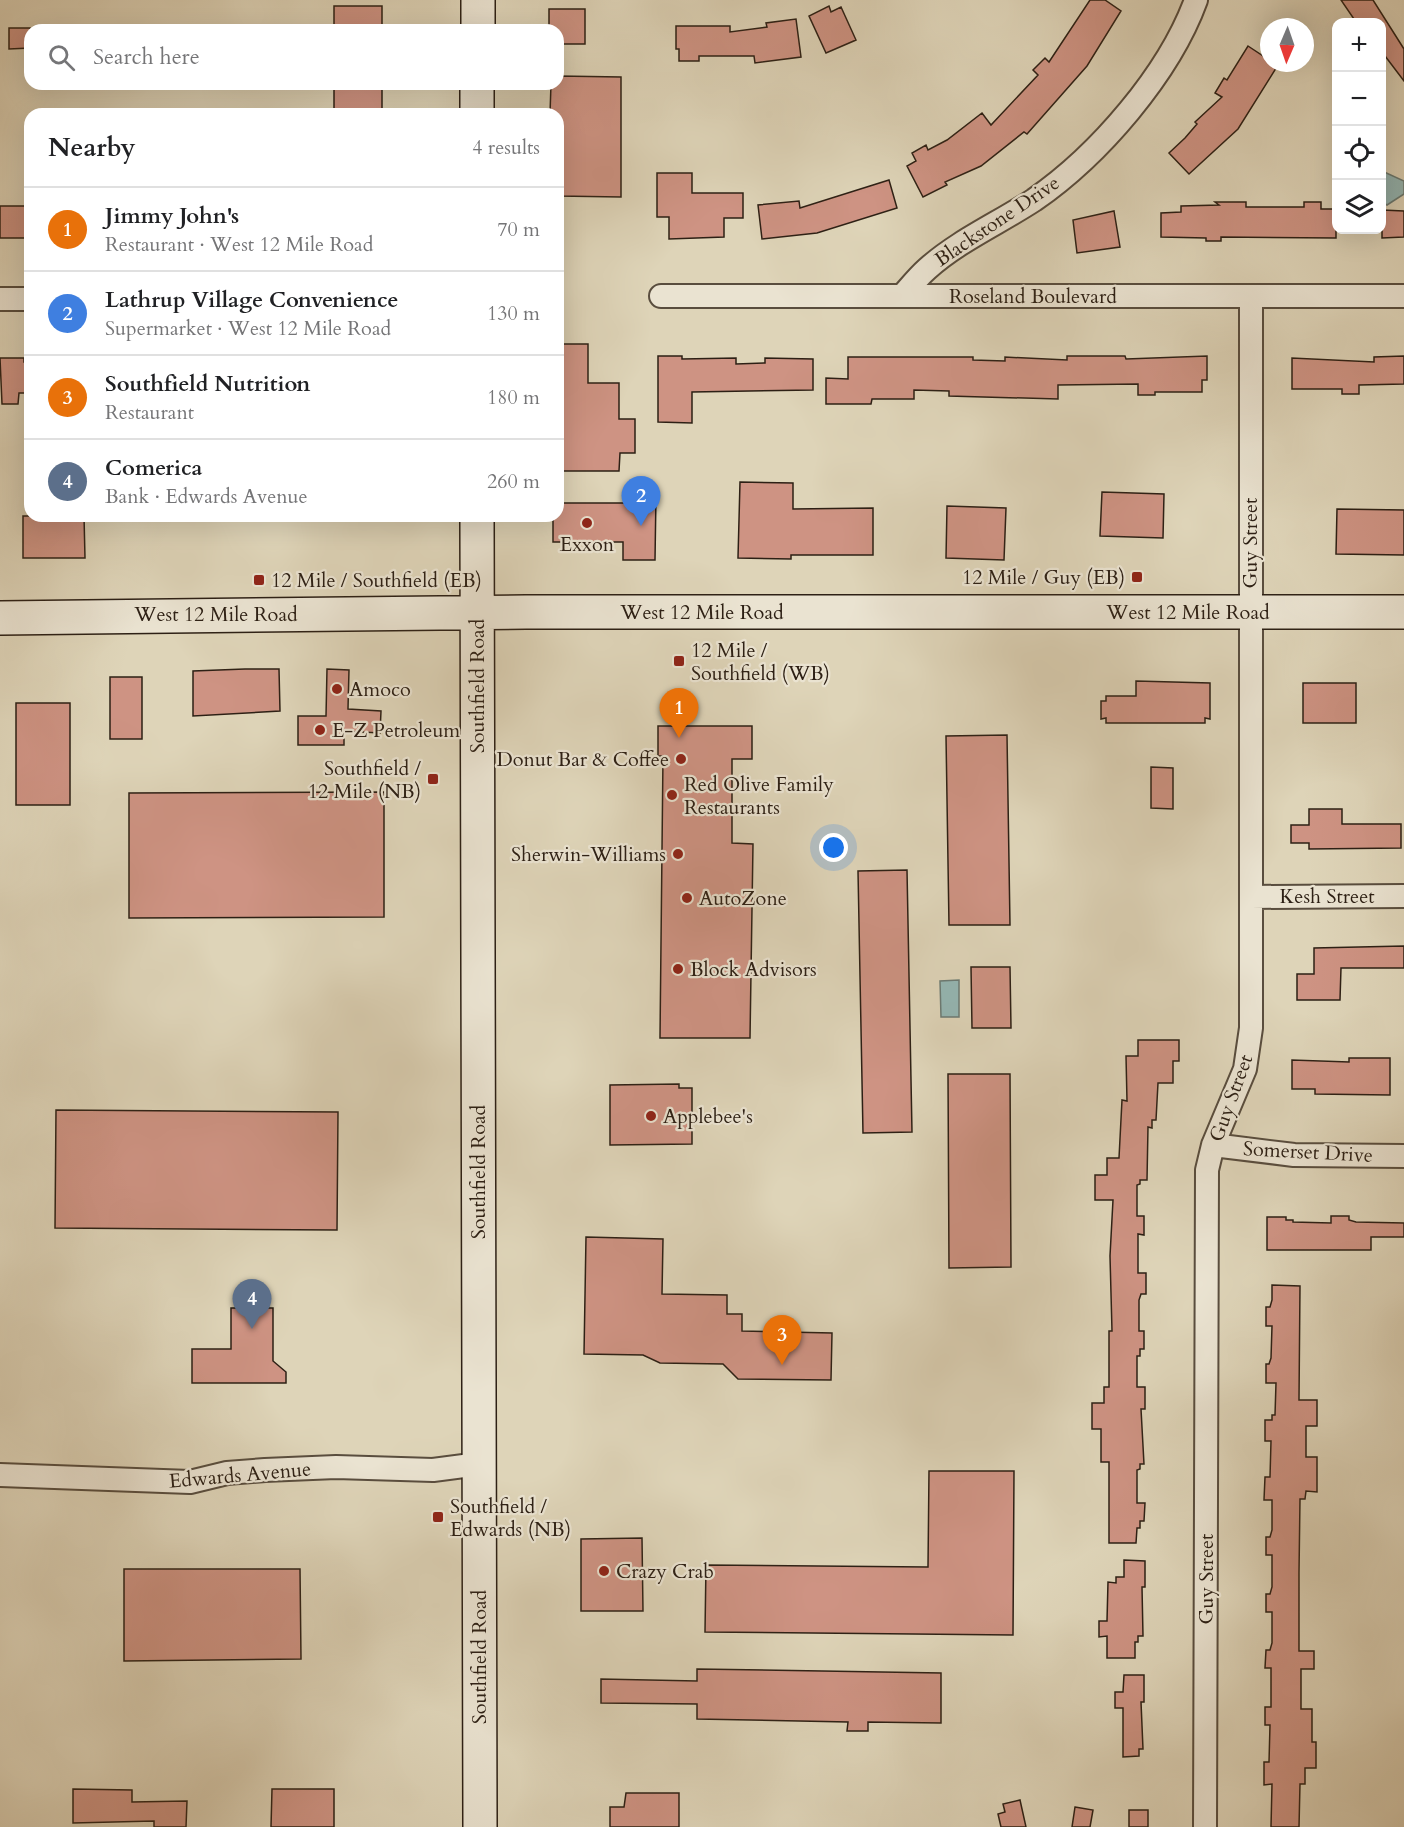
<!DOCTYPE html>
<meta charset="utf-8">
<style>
body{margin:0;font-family:Cardo,serif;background:#f2f2f2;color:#202124}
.controls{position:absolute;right:18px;top:18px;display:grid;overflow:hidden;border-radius:12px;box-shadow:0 6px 24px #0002}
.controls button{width:54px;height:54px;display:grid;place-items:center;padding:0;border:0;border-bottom:2px solid #e0e0e0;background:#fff;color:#202124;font:30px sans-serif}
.compass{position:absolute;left:1260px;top:18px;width:54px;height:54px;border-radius:50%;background:#fff;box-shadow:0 6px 24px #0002;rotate:182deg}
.you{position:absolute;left:834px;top:848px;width:21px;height:21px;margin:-15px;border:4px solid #fff;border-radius:50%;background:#1a73e8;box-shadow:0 0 0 9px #1a73e833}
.badge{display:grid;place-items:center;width:39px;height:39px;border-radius:50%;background:#1a73e8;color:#fff;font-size:20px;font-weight:700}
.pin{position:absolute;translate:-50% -50px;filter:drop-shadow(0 2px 3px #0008)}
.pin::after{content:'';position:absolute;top:32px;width:21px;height:18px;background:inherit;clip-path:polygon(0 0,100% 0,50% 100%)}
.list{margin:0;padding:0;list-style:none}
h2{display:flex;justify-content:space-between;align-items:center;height:78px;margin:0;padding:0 24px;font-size:26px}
h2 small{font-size:20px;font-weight:400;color:#757577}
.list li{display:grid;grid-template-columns:39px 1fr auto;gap:18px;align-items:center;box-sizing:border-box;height:84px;padding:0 24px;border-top:2px solid #e0e0e0}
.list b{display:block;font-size:22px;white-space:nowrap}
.list p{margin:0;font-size:20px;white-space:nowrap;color:#757577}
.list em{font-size:20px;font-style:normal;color:#757577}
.icon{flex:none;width:33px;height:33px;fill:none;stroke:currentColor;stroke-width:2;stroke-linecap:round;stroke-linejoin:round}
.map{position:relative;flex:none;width:1404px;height:1827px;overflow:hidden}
.search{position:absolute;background:#fff;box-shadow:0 6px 24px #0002;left:24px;top:24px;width:540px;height:66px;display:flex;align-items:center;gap:15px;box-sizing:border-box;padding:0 21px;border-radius:18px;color:#757577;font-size:22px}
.panel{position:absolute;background:#fff;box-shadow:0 6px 24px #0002;left:24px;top:108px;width:540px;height:414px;border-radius:18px}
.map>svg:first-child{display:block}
.water{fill:#94b7b4;stroke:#6b7b74;stroke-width:1.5}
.building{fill:#ce9383;stroke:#2d2015;stroke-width:1.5}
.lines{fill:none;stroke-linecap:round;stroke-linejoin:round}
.street-casing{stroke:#594d3e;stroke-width:26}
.secondary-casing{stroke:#2d2015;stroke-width:36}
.street{stroke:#eae3d1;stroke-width:22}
.secondary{stroke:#eae3d1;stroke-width:33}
.poi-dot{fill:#8f2418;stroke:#eae3d1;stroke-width:2}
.labels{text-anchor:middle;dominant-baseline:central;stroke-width:4.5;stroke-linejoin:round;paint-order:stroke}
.street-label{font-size:20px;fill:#2d2015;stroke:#eae3d1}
.poi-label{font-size:20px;fill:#2d2015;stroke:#eae3d1;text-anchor:start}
</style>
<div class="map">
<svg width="1404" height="1827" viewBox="0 0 1404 1827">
<rect width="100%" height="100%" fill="#ded4b8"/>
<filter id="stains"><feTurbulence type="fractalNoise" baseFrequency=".00333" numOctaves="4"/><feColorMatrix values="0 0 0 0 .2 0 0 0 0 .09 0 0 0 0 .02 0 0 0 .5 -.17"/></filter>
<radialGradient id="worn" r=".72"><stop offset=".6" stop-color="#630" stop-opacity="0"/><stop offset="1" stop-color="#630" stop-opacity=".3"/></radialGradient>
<!-- water -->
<path class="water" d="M1382,171L1404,181V194L1387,205L1382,202Z
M959,980V1017H941L940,981Z"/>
<!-- building -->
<path class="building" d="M1090,0H1105L1121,11L1087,66L1027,134L1024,132L981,166L945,182L947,185L923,197L907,166L916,161L912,153L926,145L928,150L947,140L982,113L991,125L1038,75L1033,70L1045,58L1049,62Z
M1341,0H1373L1404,49V81L1382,52V22H1356Z
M334,6H382V30H334Z
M829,6L831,12L841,7L856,40L826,53L809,16Z
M549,9H585V44H558V30H549Z
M796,19L801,57L755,63L754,56H699V61H679V49H676V26H730V32L767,27L766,23Z
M9,28H30V48L9,49Z
M1248,46L1269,60V63L1278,65L1238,129L1189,174L1169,153L1185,138L1197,124L1195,122L1222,97L1215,93L1224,78L1227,80Z
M558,76L621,77V197L558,196V114H550L551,84H558Z
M334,84H382V114H334Z
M657,173H692V193H743V218H724V237L669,239V217H657Z
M889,180L897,208L817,233L762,239L758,205L799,201L800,208Z
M1215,202H1246V207H1304V202H1321V209H1336V238L1221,237V241H1206V238L1161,237V213L1181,212V206L1219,205Z
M0,206H30V238H0Z
M1382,210L1404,211V237L1382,238Z
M1114,211L1120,247L1077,253L1073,220Z
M558,344H588V383H619V419H635V453H620L619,471H558Z
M658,356H682V359L736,358V364L765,363V358L813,359V390L692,392V423L658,422Z
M1067,356H1125L1126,359L1207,356V380H1202V392H1155V395H1138V384L1058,385V399L949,396V391L914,390V399H872L871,404H826V378L848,379V357H973V360L1005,361V357L1067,360Z
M1404,356V384L1359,385V394H1342V389H1292V358L1374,362V357Z
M0,358H24V362H30V393H19L18,404H2Z
M740,482L793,483V509L873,508V555H791V559L738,558Z
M1102,492L1164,494L1163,538L1100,536Z
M632,495H656L655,560H623V542H553V516H558V503H632Z
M947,506L1006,508L1004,560L946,558Z
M1337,509L1404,510V555L1336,554Z
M23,516H84L85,558H23Z
M245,669H279L280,711L193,716V671Z
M327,669L349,670L348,709L381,711L380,733L344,731V745H298V716H326Z
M110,677H142V739H110Z
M1136,681L1210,683V719L1205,718V723H1106V718L1101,719V701H1106V696H1136Z
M1303,683H1356V723H1303Z
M16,703H70V805H16Z
M658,726H752V759H732V843L753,844L750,1038H660L663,756H658Z
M1007,735L1010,925H949L946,736Z
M1151,767L1173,768V809L1151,808Z
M384,792V917L129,918V793Z
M1309,809H1342V824H1401V848L1309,849V843H1291V825H1309Z
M907,870L912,1132L863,1133L858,871Z
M1404,946V968H1341L1340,1000H1297V974H1314V948Z
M971,967H1010L1011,1028H972Z
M1138,1040H1179V1061H1173V1083H1158L1156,1120H1152V1128L1148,1127L1147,1180H1140V1184L1137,1185V1216H1144V1235L1138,1234V1273H1146V1294H1141L1139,1300V1331H1144V1349H1140V1356H1137V1387H1145V1409H1141L1144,1464H1140V1469L1137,1470V1503H1145L1144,1521H1140V1528H1137L1136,1543H1109V1462H1101V1429H1092V1403H1104V1387H1109V1331H1112L1110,1256L1113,1200H1095V1175H1107V1158H1119L1122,1100L1127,1101L1126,1056H1138Z
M1349,1058H1390V1095L1315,1094V1089H1292V1060L1349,1062Z
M948,1074H1010L1011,1267L949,1268Z
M679,1084V1088H692V1144L610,1145V1085Z
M56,1110L338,1112L337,1230L55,1228Z
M1331,1216H1349V1220L1356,1222L1404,1223V1237H1371V1250H1267V1217H1286V1220H1293V1222L1331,1223Z
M586,1237L663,1239L662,1294L727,1295V1314H742V1331L832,1333L831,1380L738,1379L723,1364L660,1363L643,1355L584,1354Z
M1272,1285L1300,1286L1299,1400H1317V1426H1306V1457H1317V1492L1306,1491L1305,1499H1300L1299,1573V1651H1314V1669H1301V1709H1312V1742H1316V1768H1305V1784H1300L1299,1827H1271L1272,1784L1264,1785V1762H1269L1270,1725H1265V1707H1271V1668H1265L1266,1650H1270L1272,1643V1612H1266V1594H1270L1272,1587V1555H1266V1537H1270L1272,1530V1500H1264L1265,1477H1270L1271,1441H1265V1420H1272V1415H1275L1276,1383H1266V1364H1269L1271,1358L1272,1326H1266V1307H1270L1272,1300Z
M231,1308H273V1361L286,1372V1383H192V1349H231Z
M929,1471H1014L1013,1635L705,1632L706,1565L928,1567Z
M642,1538L643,1611H581V1539Z
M1124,1560L1145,1561V1587H1142L1143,1636H1138V1642H1135V1658H1107V1636L1099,1637V1621H1107L1108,1582L1116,1583V1577H1124Z
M124,1569H300L301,1659L124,1661Z
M697,1669L941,1673V1723L868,1722V1731H847L848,1722L697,1719V1704L601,1703V1679L697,1681Z
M1124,1675H1144V1702H1141L1143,1749H1139V1756L1123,1757V1708H1115V1692H1123Z
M73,1789L132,1790V1802L187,1801L186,1827H154V1821L73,1823Z
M272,1789H334V1827H271Z
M626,1793H679V1827H610V1807H624Z
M1020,1800L1026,1827H1001L998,1814L1005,1812L1003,1804Z
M1075,1807L1093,1810L1090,1827H1072Z
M1129,1810H1148V1827H1129Z"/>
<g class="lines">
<!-- street casing -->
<g class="street-casing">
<path id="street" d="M661,296H1404
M902,296C910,287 918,277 927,269C958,241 999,223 1034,200C1099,155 1169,74 1196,0
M0,299H30
M1251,897L1404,896
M1213,1145L1294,1155L1404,1156
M0,1475L190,1482L227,1473L265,1470L336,1467L433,1470L479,1464
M1205,1827L1207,1170L1213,1145L1245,1069L1251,1028V296"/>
</g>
<!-- secondary casing -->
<g class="secondary-casing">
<path id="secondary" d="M478,30V0
M477,114V84
M477,516L480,1827
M0,618L526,612H1404"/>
</g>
<!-- street -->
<use href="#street" class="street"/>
<!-- secondary -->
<use href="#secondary" class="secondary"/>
</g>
<!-- markers -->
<g class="poi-dot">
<circle cx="587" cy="523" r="6"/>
<rect x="1131" y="571" width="12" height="12" rx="3"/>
<rect x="253" y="574" width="12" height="12" rx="3"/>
<rect x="673" y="655" width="12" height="12" rx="3"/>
<circle cx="337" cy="689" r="6"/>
<circle cx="320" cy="730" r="6"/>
<circle cx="681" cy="759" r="6"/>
<rect x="427" y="773" width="12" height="12" rx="3"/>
<circle cx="672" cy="795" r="6"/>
<circle cx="678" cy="854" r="6"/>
<circle cx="687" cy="898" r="6"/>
<circle cx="678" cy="969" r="6"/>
<circle cx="651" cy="1116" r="6"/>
<rect x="432" y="1511" width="12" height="12" rx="3"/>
<circle cx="604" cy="1571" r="6"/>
</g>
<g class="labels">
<!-- street labels -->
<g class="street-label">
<text transform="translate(997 221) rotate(-34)">Blackstone Drive</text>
<text x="1033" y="296">Roseland Boulevard</text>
<text transform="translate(1250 543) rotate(-90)">Guy Street</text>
<text x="702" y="612">West 12 Mile Road</text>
<text x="1188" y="612">West 12 Mile Road</text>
<text x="216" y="614">West 12 Mile Road</text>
<text transform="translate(477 686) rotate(-90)">Southfield Road</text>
<text x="1327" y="896">Kesh Street</text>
<text transform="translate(1231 1098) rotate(-70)">Guy Street</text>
<text transform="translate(1308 1152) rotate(3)">Somerset Drive</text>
<text transform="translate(478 1172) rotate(-90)">Southfield Road</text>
<text transform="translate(240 1475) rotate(-5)">Edwards Avenue</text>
<text transform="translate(1206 1579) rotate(-90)">Guy Street</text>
<text transform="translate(479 1657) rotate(-90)">Southfield Road</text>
</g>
<!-- poi labels -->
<g class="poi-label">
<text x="587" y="544" text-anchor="middle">Exxon</text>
<text x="1125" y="577" text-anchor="end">12 Mile / Guy (EB)</text>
<text x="271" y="580">12 Mile / Southfield (EB)</text>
<text x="691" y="650">12 Mile /<tspan x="691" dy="23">Southfield (WB)</tspan></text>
<text x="349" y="689">Amoco</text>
<text x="332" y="730">E-Z Petroleum</text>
<text x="669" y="759" text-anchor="end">Donut Bar &amp; Coffee</text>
<text x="421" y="768" text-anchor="end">Southfield /<tspan x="421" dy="23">12 Mile (NB)</tspan></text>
<text x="684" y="784">Red Olive Family<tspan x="684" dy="23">Restaurants</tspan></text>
<text x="666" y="854" text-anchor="end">Sherwin-Williams</text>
<text x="699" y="898">AutoZone</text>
<text x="690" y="969">Block Advisors</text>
<text x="663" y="1116">Applebee's</text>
<text x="450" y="1506">Southfield /<tspan x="450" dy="23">Edwards (NB)</tspan></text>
<text x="616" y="1571">Crazy Crab</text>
</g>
</g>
<rect width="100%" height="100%" filter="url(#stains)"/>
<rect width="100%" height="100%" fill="url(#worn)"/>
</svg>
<div class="controls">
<button>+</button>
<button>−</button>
<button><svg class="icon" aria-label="locate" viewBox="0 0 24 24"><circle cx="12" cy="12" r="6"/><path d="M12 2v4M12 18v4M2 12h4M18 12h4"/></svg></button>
<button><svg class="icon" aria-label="layers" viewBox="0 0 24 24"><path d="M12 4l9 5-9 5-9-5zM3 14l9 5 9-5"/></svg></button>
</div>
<svg class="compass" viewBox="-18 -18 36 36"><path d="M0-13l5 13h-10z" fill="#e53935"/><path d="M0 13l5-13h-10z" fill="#757577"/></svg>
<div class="you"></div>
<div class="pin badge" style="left:679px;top:738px;background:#e8710a">1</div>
<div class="pin badge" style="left:641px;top:526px;background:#3f7fe0">2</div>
<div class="pin badge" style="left:782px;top:1365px;background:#e8710a">3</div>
<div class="pin badge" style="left:252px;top:1329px;background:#5c6f8a">4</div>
<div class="search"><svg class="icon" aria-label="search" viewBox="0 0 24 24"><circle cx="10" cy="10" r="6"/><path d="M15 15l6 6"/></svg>Search here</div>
<section class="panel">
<h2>Nearby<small>4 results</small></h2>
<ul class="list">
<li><span class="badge" style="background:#e8710a">1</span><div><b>Jimmy John's</b><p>Restaurant · West 12 Mile Road</p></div><em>70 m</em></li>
<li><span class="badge" style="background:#3f7fe0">2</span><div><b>Lathrup Village Convenience</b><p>Supermarket · West 12 Mile Road</p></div><em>130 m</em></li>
<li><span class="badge" style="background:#e8710a">3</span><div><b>Southfield Nutrition</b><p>Restaurant</p></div><em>180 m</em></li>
<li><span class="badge" style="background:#5c6f8a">4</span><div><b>Comerica</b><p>Bank · Edwards Avenue</p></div><em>260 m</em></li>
</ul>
</section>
</div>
